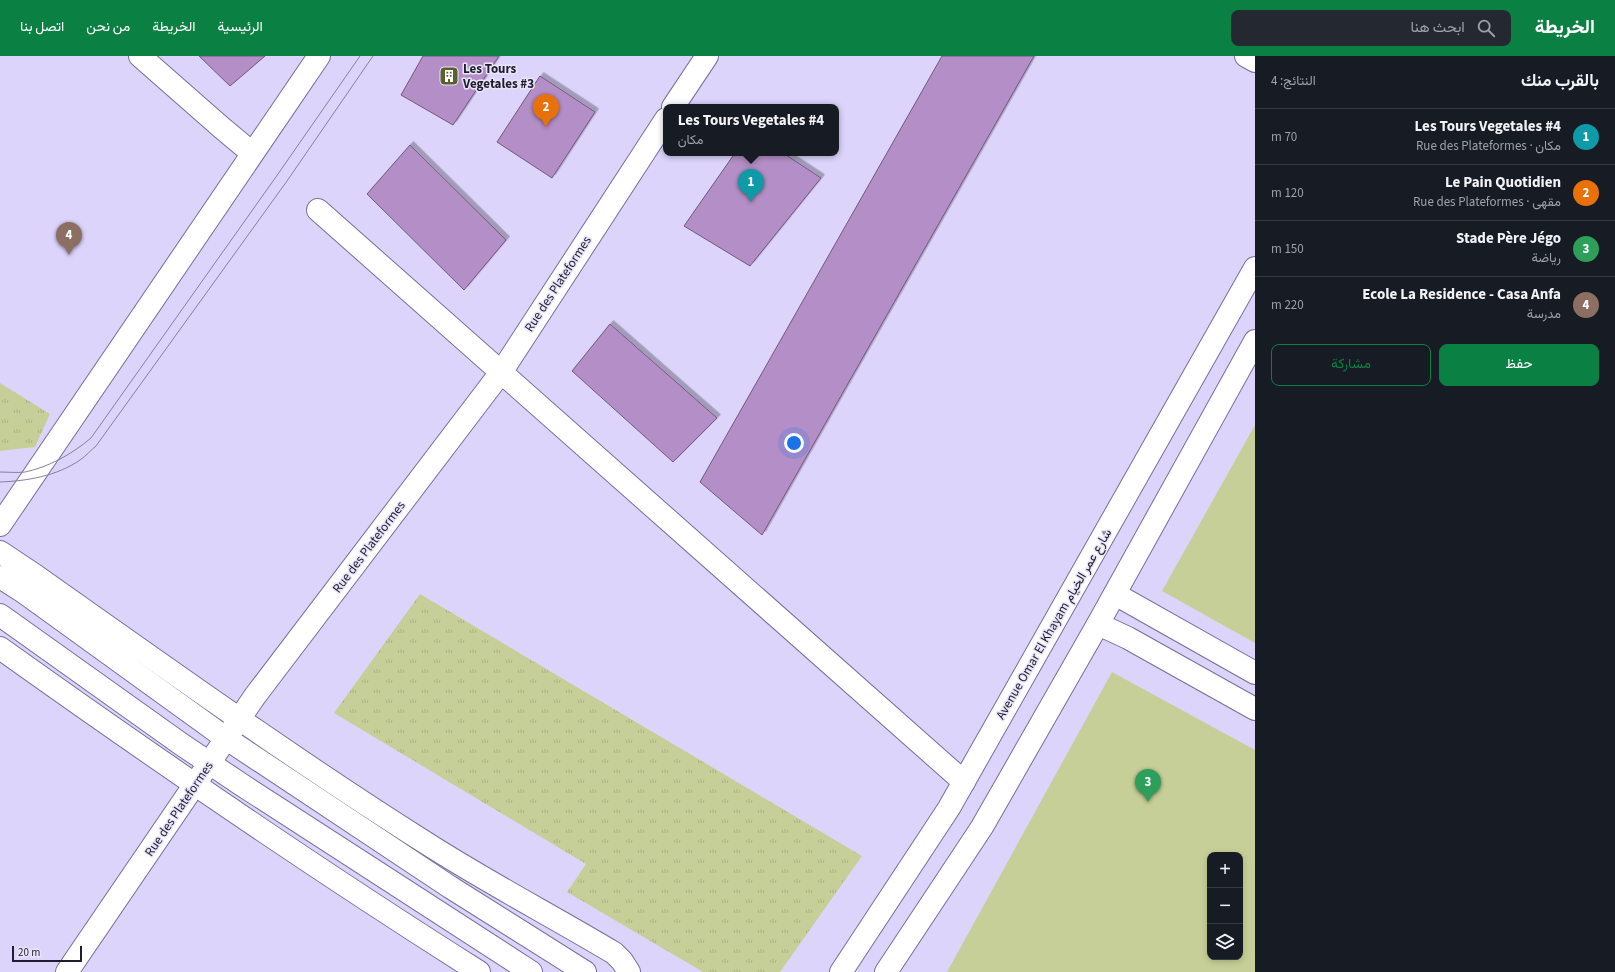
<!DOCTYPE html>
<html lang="ar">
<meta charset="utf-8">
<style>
body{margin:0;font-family:"Source Sans 3",Vazirmatn,sans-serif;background:#242831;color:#f1f3f6;direction:rtl}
.controls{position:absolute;right:12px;bottom:12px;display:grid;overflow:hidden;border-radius:8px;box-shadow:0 2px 6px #0003}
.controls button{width:36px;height:36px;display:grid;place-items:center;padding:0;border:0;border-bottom:1px solid #363941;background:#171b24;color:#f1f3f6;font:20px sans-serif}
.scale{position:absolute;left:12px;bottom:10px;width:70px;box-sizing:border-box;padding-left:4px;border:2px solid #211d2f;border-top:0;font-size:11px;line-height:14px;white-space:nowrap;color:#211d2f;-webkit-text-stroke:3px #e9e5f9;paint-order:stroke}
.you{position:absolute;left:794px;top:387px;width:14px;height:14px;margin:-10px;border:3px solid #fff;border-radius:50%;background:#1a73e8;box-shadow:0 0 0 6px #1a73e833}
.badge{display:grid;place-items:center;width:26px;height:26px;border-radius:50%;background:#0b8043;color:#fff;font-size:13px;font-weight:700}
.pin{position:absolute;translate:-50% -33px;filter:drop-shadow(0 1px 2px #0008)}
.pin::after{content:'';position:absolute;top:21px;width:14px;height:12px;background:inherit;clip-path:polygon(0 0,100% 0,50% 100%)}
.popup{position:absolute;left:663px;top:48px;width:176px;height:52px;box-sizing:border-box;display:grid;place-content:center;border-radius:8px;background:#171b24;filter:drop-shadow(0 1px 3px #0005);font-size:13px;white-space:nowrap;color:#9ea1a6}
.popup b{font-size:15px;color:#f1f3f6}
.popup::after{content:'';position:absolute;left:50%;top:100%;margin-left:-8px;border:8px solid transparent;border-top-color:#171b24}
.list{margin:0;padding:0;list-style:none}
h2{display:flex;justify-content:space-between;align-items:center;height:52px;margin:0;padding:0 16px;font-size:17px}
h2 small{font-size:13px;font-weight:400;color:#9ea1a6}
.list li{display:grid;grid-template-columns:26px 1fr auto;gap:12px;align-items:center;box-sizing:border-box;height:56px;padding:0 16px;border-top:1px solid #363941}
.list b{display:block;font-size:15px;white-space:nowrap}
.list p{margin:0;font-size:13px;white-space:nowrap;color:#9ea1a6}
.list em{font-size:13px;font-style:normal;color:#9ea1a6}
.actions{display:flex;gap:8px;padding:12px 16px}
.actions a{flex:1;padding:9px 0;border:1px solid #0b8043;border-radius:8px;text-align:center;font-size:14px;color:#0b8043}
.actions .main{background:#0b8043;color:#fff}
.icon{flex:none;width:22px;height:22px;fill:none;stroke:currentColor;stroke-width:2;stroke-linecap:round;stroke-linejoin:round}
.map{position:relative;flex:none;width:1255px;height:916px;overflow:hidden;direction:ltr}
header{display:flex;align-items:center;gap:24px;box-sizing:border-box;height:56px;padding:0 20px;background:#0b8043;color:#fff}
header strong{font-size:19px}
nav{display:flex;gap:22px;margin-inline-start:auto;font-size:14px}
.search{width:280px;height:36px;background:#242831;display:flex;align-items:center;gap:10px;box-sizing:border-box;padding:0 14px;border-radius:8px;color:#9ea1a6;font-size:15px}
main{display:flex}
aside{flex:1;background:#171b24}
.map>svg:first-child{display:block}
.grass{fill:#c7cf98;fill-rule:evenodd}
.park{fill:url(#park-tufts)}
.building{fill:#b48ec6;stroke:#73587f;filter:url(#shadow)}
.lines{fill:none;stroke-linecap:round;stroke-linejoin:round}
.street-casing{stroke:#786e9b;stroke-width:24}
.secondary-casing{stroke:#786e9b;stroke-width:24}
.street{stroke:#fff;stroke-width:22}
.secondary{stroke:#fff;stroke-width:22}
.tram{stroke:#86809e;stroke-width:1}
.labels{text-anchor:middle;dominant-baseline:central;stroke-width:3;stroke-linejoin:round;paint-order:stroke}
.poi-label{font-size:13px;font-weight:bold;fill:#211d2f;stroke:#e9e5f9;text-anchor:start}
.street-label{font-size:13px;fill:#211d2f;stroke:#e9e5f9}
</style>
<header>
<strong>الخريطة</strong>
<div class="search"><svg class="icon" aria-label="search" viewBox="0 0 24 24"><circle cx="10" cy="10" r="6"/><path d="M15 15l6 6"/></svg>ابحث هنا</div>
<nav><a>الرئيسية</a><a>الخريطة</a><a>من نحن</a><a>اتصل بنا</a></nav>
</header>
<main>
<aside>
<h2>بالقرب منك<small>النتائج: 4</small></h2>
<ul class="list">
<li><span class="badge" style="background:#0f9aa8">1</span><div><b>Les Tours Vegetales #4</b><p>مكان · Rue des Plateformes</p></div><em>70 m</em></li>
<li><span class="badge" style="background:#e8710a">2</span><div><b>Le Pain Quotidien</b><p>مقهى · Rue des Plateformes</p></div><em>120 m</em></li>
<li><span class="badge" style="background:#2e9e5b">3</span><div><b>Stade Père Jégo</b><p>رياضة</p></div><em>150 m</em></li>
<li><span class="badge" style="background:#8d6e63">4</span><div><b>Ecole La Residence - Casa Anfa</b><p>مدرسة</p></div><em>220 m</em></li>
</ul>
<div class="actions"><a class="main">حفظ</a><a>مشاركة</a></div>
</aside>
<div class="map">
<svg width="1255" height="916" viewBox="0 0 1255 916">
<defs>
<pattern id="park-tufts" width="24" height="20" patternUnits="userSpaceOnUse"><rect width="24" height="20" fill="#c7cf98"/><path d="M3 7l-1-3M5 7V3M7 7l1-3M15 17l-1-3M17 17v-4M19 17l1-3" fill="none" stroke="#abb183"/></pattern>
<filter id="shadow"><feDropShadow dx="3.5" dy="-3.5" stdDeviation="0" flood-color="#0004"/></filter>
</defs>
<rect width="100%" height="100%" fill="#ddd4fc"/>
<!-- grass -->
<path class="grass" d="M1255,369V587L1162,535Z
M1112,616L1255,694V916H947ZM1210,799H1240V901H1210Z"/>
<!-- park -->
<path class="park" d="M0,327L50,358L35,391L0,395Z
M420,538L862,800L780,916H703L567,836L586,808L334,657Z"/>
<!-- building -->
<path class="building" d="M199,0H265L230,30Z
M423,0H499L453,69L401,39Z
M942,0H1034L762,479L700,426Z
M540,20L595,56L552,122L497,86Z
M410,89L506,184L464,234L367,138Z
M735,97H783L821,122L750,210L684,170Z
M610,268L717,362L673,406L572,315Z"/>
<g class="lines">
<!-- street casing -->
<g class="street-casing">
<path id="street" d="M140,0L222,72L252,97
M1246,0L1255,5
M673,51L707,0
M318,154C534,344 749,535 964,726
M0,469L319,0
M0,496L36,520C165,611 293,703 426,787C487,826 552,860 614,897L622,905L629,916
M1115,538L1255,617
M1098,568L1128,582L1255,653
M0,592C157,704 316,813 479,916
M67,916L255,640L502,315L666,63"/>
</g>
<!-- secondary casing -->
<g class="secondary-casing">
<path id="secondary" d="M0,521L25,537L227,683L450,831L585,916
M0,559L181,688L242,729L531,916
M841,916L949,752L1255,212
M886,916L982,771L1098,568L1255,285"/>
</g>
<!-- street -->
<use href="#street" class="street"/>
<!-- secondary -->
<use href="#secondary" class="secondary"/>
<!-- tram -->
<path class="tram" d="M0,416C8,416 17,417 25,416C49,411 72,398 91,382L278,118L360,0
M0,426C27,425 57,420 80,404C86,400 91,394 96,390L287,125L373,0"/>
</g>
<!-- icons -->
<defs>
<g id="building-square" transform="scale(1)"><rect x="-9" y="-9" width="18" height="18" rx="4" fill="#595f2d" stroke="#e9e5f9"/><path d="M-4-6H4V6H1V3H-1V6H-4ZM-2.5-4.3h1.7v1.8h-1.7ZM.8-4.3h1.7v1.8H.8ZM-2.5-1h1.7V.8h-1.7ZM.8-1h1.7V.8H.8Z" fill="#fff"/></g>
</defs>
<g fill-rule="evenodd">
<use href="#building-square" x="449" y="20"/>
</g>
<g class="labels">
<!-- poi labels -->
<g class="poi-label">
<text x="463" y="13">Les Tours<tspan x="463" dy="15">Vegetales #3</tspan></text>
</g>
<!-- street labels -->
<g class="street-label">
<text transform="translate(558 228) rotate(-57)">Rue des Plateformes</text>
<text transform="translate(369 491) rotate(-53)">Rue des Plateformes</text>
<text transform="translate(1054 568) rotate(-60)">Avenue Omar El Khayam شارع عمر الخيام</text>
<text transform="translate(179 753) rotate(-56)">Rue des Plateformes</text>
</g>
</g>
</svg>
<div class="controls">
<button>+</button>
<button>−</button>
<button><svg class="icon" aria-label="layers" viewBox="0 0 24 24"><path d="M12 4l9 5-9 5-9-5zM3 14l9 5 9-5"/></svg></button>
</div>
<div class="scale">20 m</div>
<div class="you"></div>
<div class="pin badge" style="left:751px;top:146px;background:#0f9aa8">1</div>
<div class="popup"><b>Les Tours Vegetales #4</b>مكان</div>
<div class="pin badge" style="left:546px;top:71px;background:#e8710a">2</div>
<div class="pin badge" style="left:1148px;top:746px;background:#2e9e5b">3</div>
<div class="pin badge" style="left:69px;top:199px;background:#8d6e63">4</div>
</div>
</main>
